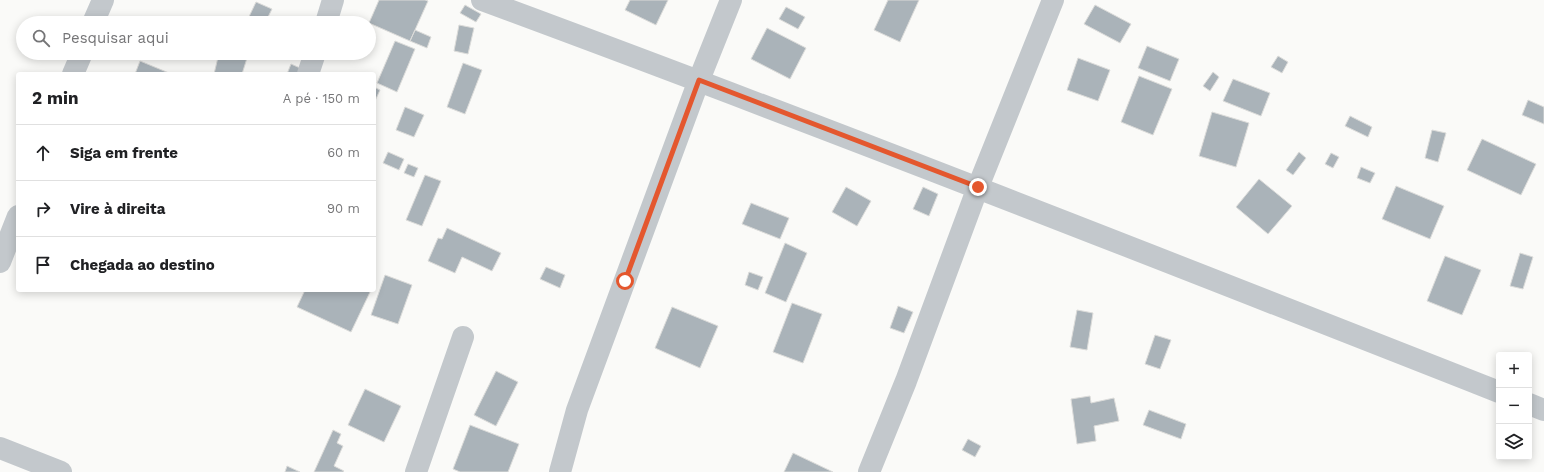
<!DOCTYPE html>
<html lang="pt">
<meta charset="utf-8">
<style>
body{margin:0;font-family:"Work Sans",sans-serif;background:#f2f2f2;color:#202124}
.controls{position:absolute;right:12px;bottom:12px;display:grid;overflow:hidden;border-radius:4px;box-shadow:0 2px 10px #0003}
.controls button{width:36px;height:36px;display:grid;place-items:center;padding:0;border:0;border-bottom:1px solid #e0e0e0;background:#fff;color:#202124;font:20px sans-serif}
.stop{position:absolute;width:12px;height:12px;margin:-9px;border:3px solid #e4572e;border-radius:50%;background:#fff}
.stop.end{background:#e4572e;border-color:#fff;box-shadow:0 1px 4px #0008}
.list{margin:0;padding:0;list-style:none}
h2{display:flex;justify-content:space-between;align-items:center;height:52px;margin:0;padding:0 16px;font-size:17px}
h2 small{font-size:13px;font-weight:400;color:#757577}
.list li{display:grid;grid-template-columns:26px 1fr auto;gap:12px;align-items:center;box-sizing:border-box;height:56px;padding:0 16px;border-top:1px solid #e0e0e0}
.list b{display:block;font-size:15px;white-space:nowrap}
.list em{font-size:13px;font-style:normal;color:#757577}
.icon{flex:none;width:22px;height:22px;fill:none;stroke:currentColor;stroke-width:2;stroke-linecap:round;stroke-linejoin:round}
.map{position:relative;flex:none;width:1544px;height:472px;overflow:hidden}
.search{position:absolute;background:#fff;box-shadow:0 2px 10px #0003;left:16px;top:16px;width:360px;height:44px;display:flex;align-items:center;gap:10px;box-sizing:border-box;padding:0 14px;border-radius:22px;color:#757577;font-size:15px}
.panel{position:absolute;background:#fff;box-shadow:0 2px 10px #0003;left:16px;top:72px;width:360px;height:220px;border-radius:4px}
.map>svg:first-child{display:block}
.building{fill:#aab3b9;stroke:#dcdcda}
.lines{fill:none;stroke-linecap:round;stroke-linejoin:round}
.minor{stroke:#c3c8cc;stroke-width:22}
.route{stroke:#e4572e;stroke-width:5}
</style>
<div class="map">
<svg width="1544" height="472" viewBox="0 0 1544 472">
<rect width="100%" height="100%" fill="#fafaf8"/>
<!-- building -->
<path class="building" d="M379,0H425L428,1L410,41L369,23Z
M630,0H668L656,25L625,10Z
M888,0H919L900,42L874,30Z
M256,2L272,9L265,23H246Z
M465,5L481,14L476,22L460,13Z
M1095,5L1131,24L1120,43L1084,24Z
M786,7L805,17L798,29L779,19Z
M459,25L474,28L468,54L454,51Z
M767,28L806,48L790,79L751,59Z
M415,30L431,37L427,48L410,41Z
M395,41L415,49L397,92L377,83Z
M1147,46L1179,59L1170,81L1138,68Z
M219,53H241L248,55L242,74H214Z
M1278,56L1288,62L1282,73L1271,67Z
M1078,58L1110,70L1098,101L1067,90Z
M140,61L169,73V74H135Z
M463,63L482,70L465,114L447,107Z
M291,64L300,68L298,74H287Z
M1213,72L1219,77L1210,91L1203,86Z
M1139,76L1172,89L1153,135L1121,122Z
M1233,79L1270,93L1261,116L1223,101Z
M374,87L380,90L374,103Z
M1528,100L1544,107V124L1522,115Z
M405,107L424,115L414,137L396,130Z
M1212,112L1249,123L1236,167L1199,156Z
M1350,116L1372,127L1368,137L1345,126Z
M1432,130L1446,133L1438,162L1425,158Z
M1482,139L1536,164L1521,195L1467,170Z
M388,152L404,159L399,170L383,163Z
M1299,152L1306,158L1293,175L1286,170Z
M1331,153L1339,157L1333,168L1325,164Z
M408,164L418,168L414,177L404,173Z
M1361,167L1375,173L1370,183L1357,178Z
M425,175L441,181L422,226L406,220Z
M1259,179L1292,206L1268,234L1236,207Z
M1396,186L1444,206L1430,239L1382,219Z
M846,187L871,201L857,226L832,212Z
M923,187L938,194L929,216L913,209Z
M751,203L789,218L780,239L742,224Z
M447,228L501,253L492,271L462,257L455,273L428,261L438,238L442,239Z
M785,243L807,253L786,302L765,293Z
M1520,253L1533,257L1523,289L1510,286Z
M1445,256L1481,270L1462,315L1427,301Z
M546,267L565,275L560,288L540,279Z
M749,272L763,277L758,290L745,285Z
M385,275L412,285L398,324L371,315Z
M305,290H371L351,332L297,307Z
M792,303L822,314L803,363L773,352Z
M898,306L913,312L904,333L890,328Z
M672,307L718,326L700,368L655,348Z
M1077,310L1093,313L1087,350L1070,347Z
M1155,335L1171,340L1160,369L1145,364Z
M496,371L518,382L496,426L474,415Z
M365,389L401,406L384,442L348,425Z
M1090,396L1091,403L1114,398L1119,421L1094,426L1096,441L1077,444L1071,399Z
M1149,410L1186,424L1181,439L1143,425Z
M470,425L519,444L508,472H460L453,469Z
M333,430L341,434L337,443L343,446L334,466L344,471L343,472H314Z
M968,439L981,446L975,457L962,450Z
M793,453L833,472H784Z
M287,466L300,472H285Z"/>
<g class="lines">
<!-- minor -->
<path class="minor" d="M482,0C823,126 1161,259 1499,392
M93,23L103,0
M326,23L333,0
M73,74L82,53
M308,74L315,53
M0,262L18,216
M1529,404L1544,410
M0,448L61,472
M416,472L463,337
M560,472L577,410L699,80L731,0
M869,472L906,381L978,187L1053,0"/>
</g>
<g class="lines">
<!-- route -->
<path class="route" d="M625,281L699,80L978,187"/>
</g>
</svg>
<div class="controls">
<button>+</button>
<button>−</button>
<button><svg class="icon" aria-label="layers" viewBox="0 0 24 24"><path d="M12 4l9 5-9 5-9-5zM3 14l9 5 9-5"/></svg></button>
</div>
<div class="stop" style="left:625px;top:281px"></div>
<div class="stop end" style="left:978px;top:187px"></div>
<div class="search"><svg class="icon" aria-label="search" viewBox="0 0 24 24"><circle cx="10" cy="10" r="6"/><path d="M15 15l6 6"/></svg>Pesquisar aqui</div>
<section class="panel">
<h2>2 min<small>A pé · 150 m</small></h2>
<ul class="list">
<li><svg class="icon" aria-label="ahead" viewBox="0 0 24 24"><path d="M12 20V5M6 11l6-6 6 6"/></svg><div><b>Siga em frente</b></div><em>60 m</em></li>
<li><svg class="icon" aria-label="right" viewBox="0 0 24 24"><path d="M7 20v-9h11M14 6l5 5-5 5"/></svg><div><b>Vire à direita</b></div><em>90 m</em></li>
<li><svg class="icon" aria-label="arrive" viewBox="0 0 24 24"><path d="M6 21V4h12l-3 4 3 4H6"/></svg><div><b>Chegada ao destino</b></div></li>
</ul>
</section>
</div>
